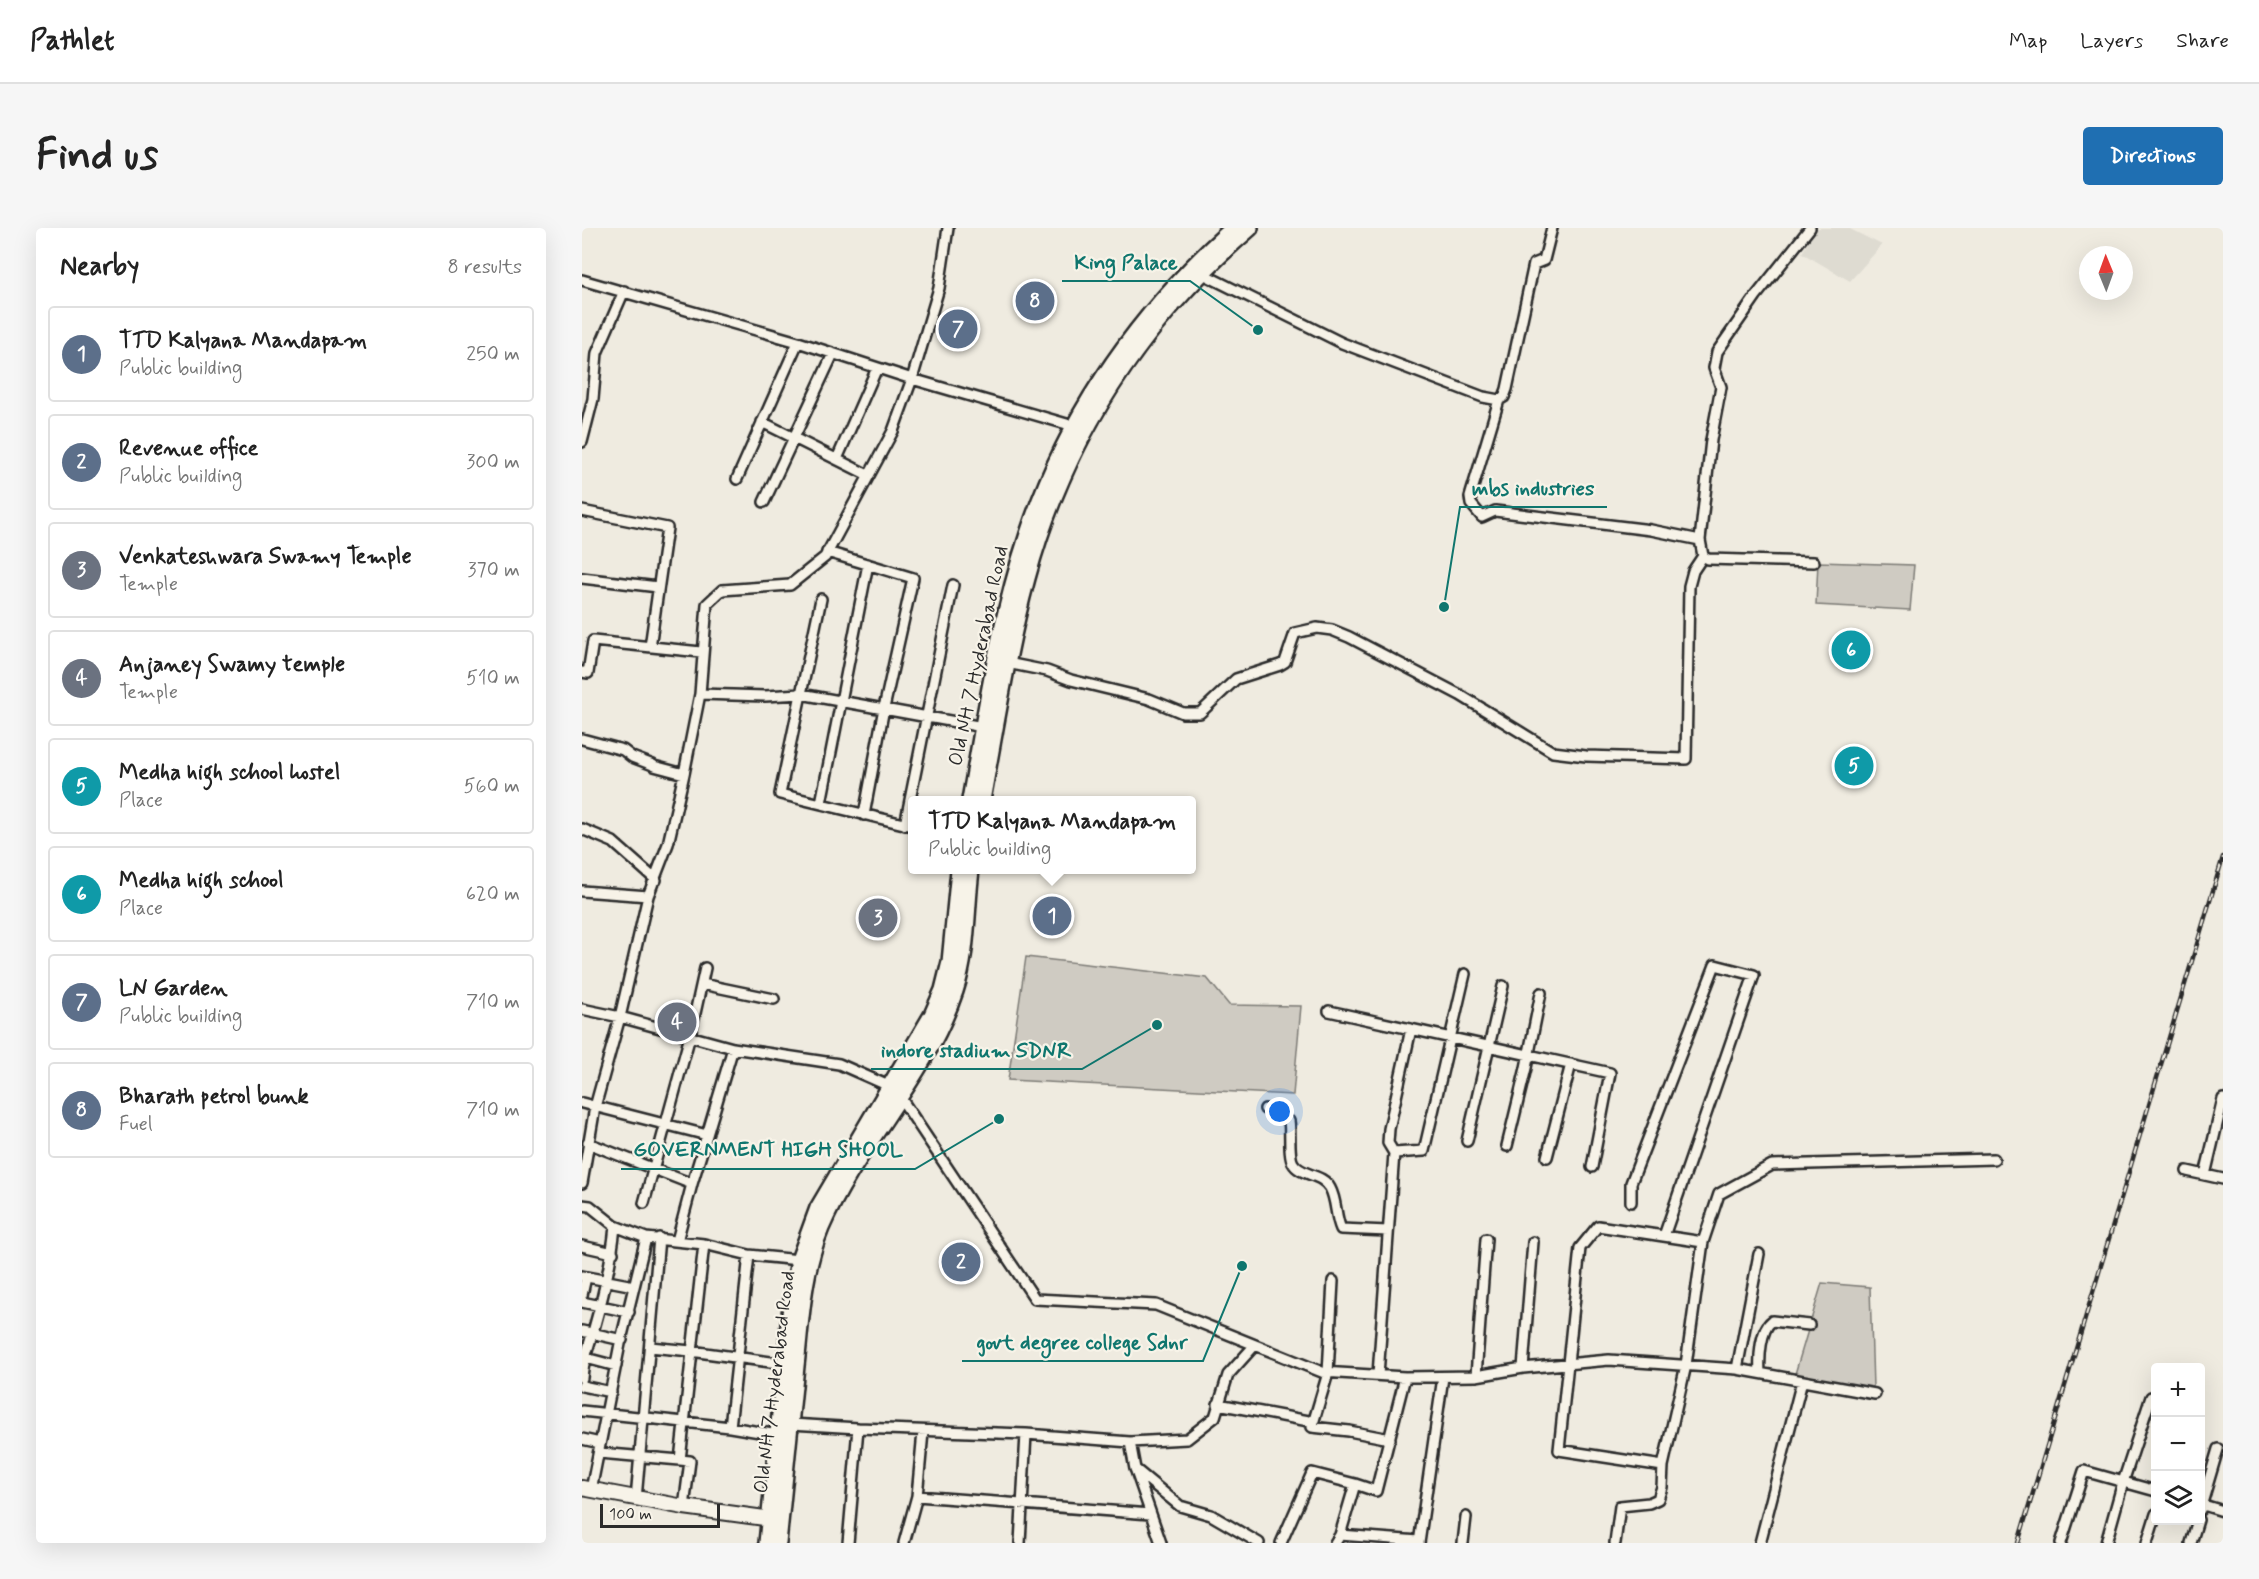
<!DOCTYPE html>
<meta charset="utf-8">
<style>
body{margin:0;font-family:Mynerve,sans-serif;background:#f6f6f6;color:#222}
.controls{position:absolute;right:18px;bottom:18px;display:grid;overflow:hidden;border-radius:6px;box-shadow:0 6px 24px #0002}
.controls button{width:54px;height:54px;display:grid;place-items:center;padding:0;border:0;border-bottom:2px solid #e0e0e0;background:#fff;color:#222;font:30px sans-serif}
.compass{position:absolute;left:1497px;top:18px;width:54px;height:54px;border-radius:50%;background:#fff;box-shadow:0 6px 24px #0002;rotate:359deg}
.scale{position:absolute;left:18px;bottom:15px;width:120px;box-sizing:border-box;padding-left:6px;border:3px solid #2b2b2b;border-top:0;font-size:16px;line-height:21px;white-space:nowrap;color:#2b2b2b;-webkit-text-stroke:4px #f7f3e8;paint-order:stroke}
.you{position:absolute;left:698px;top:884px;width:21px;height:21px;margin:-15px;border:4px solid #fff;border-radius:50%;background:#1a73e8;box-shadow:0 0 0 9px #1a73e833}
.badge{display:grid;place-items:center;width:39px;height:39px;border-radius:50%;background:#1f6fb2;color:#fff;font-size:20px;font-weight:700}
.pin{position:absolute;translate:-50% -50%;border:3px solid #fff;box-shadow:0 2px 6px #0006}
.popup{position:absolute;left:326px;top:568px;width:288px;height:78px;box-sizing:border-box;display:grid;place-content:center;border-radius:6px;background:#fff;filter:drop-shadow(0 2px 4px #0005);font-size:20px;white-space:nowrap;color:#767676}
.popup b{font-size:22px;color:#222}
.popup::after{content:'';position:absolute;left:50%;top:100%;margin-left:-12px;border:12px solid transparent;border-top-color:#fff}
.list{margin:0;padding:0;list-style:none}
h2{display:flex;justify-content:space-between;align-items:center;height:78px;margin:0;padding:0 24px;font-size:26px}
h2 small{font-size:20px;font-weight:400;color:#767676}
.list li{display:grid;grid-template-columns:39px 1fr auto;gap:18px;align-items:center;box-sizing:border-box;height:96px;margin:0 12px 12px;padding:0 12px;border:2px solid #e0e0e0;border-radius:6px}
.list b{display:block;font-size:22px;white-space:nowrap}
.list p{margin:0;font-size:20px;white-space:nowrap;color:#767676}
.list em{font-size:20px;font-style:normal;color:#767676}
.icon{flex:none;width:33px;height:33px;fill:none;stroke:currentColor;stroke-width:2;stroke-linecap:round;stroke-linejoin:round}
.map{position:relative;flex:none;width:1641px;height:1315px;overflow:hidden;border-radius:6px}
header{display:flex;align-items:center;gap:36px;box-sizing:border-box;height:84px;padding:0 30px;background:#fff;border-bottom:2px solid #e0e0e0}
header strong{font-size:28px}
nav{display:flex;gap:33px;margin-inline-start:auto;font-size:21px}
.intro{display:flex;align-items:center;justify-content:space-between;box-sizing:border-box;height:144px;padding:0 36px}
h1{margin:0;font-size:42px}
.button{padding:15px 27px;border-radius:6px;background:#1f6fb2;color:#fff;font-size:21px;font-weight:700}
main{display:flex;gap:36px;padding:0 36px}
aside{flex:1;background:#fff;border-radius:6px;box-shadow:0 6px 24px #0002}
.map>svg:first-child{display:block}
.built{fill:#dedbd1}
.green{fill:#cfcbc2;stroke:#7d7b76;stroke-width:1.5}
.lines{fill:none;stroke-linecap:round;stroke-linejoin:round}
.street-casing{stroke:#2b2b2b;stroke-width:14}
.secondary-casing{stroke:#2b2b2b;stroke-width:18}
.primary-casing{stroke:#2b2b2b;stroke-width:20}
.street{stroke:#f7f3e8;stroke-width:9}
.secondary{stroke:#f7f3e8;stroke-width:14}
.primary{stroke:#f7f3e8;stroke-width:15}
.rail-casing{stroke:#2b2b2b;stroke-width:4.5}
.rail{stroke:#f7f3e8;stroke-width:2;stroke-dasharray:7;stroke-linecap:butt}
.labels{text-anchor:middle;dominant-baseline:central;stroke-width:4.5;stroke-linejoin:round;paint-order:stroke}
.street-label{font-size:20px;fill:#2b2b2b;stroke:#f7f3e8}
.leader{fill:none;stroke:#0f766e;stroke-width:2}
.callout-dot{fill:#0f766e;stroke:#f7f3e8;stroke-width:2}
.callout-label{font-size:21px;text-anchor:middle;font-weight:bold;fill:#0f766e;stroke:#f7f3e8;stroke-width:4.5;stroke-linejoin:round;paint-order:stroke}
</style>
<header>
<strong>Pathlet</strong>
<nav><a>Map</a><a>Layers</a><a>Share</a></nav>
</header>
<div class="intro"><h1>Find us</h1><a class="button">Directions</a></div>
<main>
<aside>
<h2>Nearby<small>8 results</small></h2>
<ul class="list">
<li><span class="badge" style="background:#5c6f8a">1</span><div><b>TTD Kalyana Mandapam</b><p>Public building</p></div><em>250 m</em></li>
<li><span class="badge" style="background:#5c6f8a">2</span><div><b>Revenue office</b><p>Public building</p></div><em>300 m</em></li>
<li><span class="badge" style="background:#6b7280">3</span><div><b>Venkateshwara Swamy Temple</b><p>Temple</p></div><em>370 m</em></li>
<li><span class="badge" style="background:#6b7280">4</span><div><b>Anjaney Swamy temple</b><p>Temple</p></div><em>510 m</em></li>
<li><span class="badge" style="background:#0f9aa8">5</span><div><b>Medha high school hostel</b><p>Place</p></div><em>560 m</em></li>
<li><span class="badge" style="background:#0f9aa8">6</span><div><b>Medha high school</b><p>Place</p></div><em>620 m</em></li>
<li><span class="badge" style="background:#5c6f8a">7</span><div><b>LN Garden</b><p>Public building</p></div><em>710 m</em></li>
<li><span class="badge" style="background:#5c6f8a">8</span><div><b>Bharath petrol bunk</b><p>Fuel</p></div><em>710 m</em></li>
</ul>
</aside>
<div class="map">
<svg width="1641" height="1315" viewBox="0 0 1641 1315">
<rect width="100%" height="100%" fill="#efebe0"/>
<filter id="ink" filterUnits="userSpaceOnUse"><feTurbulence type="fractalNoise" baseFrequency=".0167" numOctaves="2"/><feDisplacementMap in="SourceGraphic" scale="12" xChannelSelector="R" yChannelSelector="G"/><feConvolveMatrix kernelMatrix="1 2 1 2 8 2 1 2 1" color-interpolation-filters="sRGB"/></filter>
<g filter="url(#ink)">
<!-- built -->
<path class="built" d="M1234,0H1266L1300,17L1268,53L1220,25Z"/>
<!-- green -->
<path class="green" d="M1236,334L1332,337L1328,382L1234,377Z
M444,729L625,750L647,777L719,778L711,867L426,852Z
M1240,1055L1288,1059L1291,1160L1213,1146Z"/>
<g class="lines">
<!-- street casing -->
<g class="street-casing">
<path id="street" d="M1228,0L1174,68L1135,124L1132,140L1139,159L1129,212L1118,312L1121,328L1126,331L1232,334
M619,45L760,115L901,169L917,172L922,169L925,161L952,36L962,32L970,0
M0,52L216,114L330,151L495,199
M917,172L888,269L889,276L900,289L913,283L1069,302L1118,312
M180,194L286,247
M0,214L11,171L15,125L42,63
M255,231L295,140
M155,251L216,114
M182,274L251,126
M0,283L85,300L68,419
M245,324L331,350L302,480L282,587
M0,350L76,359
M239,371L198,566L330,598
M425,435L465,443L489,452L567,471L601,485H618L654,451L698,437L703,434L713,405L735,400L750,402L767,409L878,467L971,524L1004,528L1104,531L1107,358L1111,343L1121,328
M0,444L6,445L11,413L119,424
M118,466L183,468L219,466L401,499
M0,511L41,522L50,529L71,537L72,538L102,546
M239,575L286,336
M323,597L371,357
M0,601L31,614L74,652
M0,663L66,668
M120,756L192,771
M0,781L38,789L151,820L257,836L309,859L318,869L453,1071L574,1077L740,1144L823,1149L894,1148L941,1140L1027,1132L1155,1141L1293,1166
M747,783L1028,845L1010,939
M0,875L125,907L151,820
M683,881L707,893C709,903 706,927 711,935C718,948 740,945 748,960C755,973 753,988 759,1001L806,1003
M885,913L921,758
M6,915L110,956L125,907
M925,918L944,840L959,765
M812,925L842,923L883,746
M965,929L989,836
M1605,943L1641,951
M1623,947L1641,871
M0,955L13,879L38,789L66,668L86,616L102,546L118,466L125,376L140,362L208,357L243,329L311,203L330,151L357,60L366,0
M1049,974V955L1133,737L1172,747L1082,1008
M62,975L108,808L123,740
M0,977L8,978L33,998L64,1010L122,1016L167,1027L217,1032
M95,1013L110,956
M0,1018L31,1025
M0,1048L52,1058
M751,1053L746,1145L730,1199L767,1203L808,1211
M0,1067L4,1049
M0,1074L47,1084
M0,1103L40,1112
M673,1117L646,1147L633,1189L605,1211L548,1214L553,1241L598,1278L629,1287L677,1315
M68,1119L109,1123L203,1136
M0,1129L34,1138
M941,1140L951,1014
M1155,1141L1177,1026
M1178,1145C1177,1130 1178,1102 1190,1093L1227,1097
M796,1147L812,925L806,915L807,901L829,801
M894,1148L904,1011
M0,1150C1,1133 6,1120 11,1104C21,1069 30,1033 33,998
M0,1158L29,1164
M636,1176L732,1194
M0,1183L148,1199L196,1207
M209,1196L276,1200L266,1315
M148,1199L167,1027
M276,1200L444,1206L548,1214
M0,1211L18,1215
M17,1225L98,1232
M1081,1238L977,1222L998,1020L1016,998L1121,1014L1137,966L1190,937L1412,931
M554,1243L579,1315
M9,1262L38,1116L64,1010
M335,1268L568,1286
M54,1271L77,1010
M1618,1276L1641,1283
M102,1279L108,1233L98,1232L122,1016
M1618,1282L1636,1221
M758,1307L837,1313
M322,1315L335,1268L341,1204
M438,1315L444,1206
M699,1315L730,1245L773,1256
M753,1315L758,1307L773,1256L794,1263L823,1149
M837,1315L861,1149
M881,1315L884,1289
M1033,1315L1038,1278L1067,1275L1076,1271L1080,1259L1081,1238L1104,1137L1121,1014
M1178,1315L1220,1153
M1479,1315L1502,1243L1574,1263
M1524,1315L1541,1254L1569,1169
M1565,1315L1574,1286
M1609,1315L1616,1292"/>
</g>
<!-- secondary casing -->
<g class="secondary-casing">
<path id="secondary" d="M0,1260L102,1279L197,1292"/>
</g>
<!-- primary casing -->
<g class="primary-casing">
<path id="primary" d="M388,572C404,483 417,393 446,306C485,186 558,84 651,0
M400,572C414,498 425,423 445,350C483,209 558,95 668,0
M185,1315L209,1077L217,1032L236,980L350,787L361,762L368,734L377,642
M196,1315C202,1256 208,1197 214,1138C219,1092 221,1043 239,1000C275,916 344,850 373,763C386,724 384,682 389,642"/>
</g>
<!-- street -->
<use href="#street" class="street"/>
<!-- secondary -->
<use href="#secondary" class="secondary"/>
<!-- primary -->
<use href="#primary" class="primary"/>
<!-- rail casing -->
<g class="rail-casing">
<path id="rail" d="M1436,1315L1641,629"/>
</g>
<!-- rail -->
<use href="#rail" class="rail"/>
</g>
</g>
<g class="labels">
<!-- street labels -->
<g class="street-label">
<text transform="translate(397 428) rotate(-78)">Old NH 7 Hyderabad Road</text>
<text transform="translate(193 1154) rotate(-83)">Old NH 7 Hyderabad Road</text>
</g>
</g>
<!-- callouts -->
<path class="leader" d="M676 102L608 53H480M862 379L878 279H1025M575 797L500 841H289M417 891L333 941H39M660 1038L621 1133H380"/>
<g class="callout-dot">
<circle cx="676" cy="102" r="6"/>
<circle cx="862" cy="379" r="6"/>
<circle cx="575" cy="797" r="6"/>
<circle cx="417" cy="891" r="6"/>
<circle cx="660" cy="1038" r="6"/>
</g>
<g class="callout-label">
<text x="544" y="41">King Palace</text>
<text x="951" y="267">mbs industries</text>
<text x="394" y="829">indore stadium SDNR</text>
<text x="186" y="928">GOVERNMENT HIGH SHOOL</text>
<text x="500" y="1121">govt degree college Sdnr</text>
</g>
</svg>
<div class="controls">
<button>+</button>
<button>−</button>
<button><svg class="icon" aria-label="layers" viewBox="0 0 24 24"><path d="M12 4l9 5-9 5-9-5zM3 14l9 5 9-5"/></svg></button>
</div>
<svg class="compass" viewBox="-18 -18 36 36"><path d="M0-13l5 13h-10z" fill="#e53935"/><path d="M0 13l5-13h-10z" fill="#767676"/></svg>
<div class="scale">100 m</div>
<div class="you"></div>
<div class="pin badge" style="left:470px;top:688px;background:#5c6f8a">1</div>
<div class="popup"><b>TTD Kalyana Mandapam</b>Public building</div>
<div class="pin badge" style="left:379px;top:1034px;background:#5c6f8a">2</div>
<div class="pin badge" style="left:296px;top:690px;background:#6b7280">3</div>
<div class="pin badge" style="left:95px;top:794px;background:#6b7280">4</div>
<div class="pin badge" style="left:1272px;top:538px;background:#0f9aa8">5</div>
<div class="pin badge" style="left:1269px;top:422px;background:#0f9aa8">6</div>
<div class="pin badge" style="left:376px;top:101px;background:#5c6f8a">7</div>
<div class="pin badge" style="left:453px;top:73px;background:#5c6f8a">8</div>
</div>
</main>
